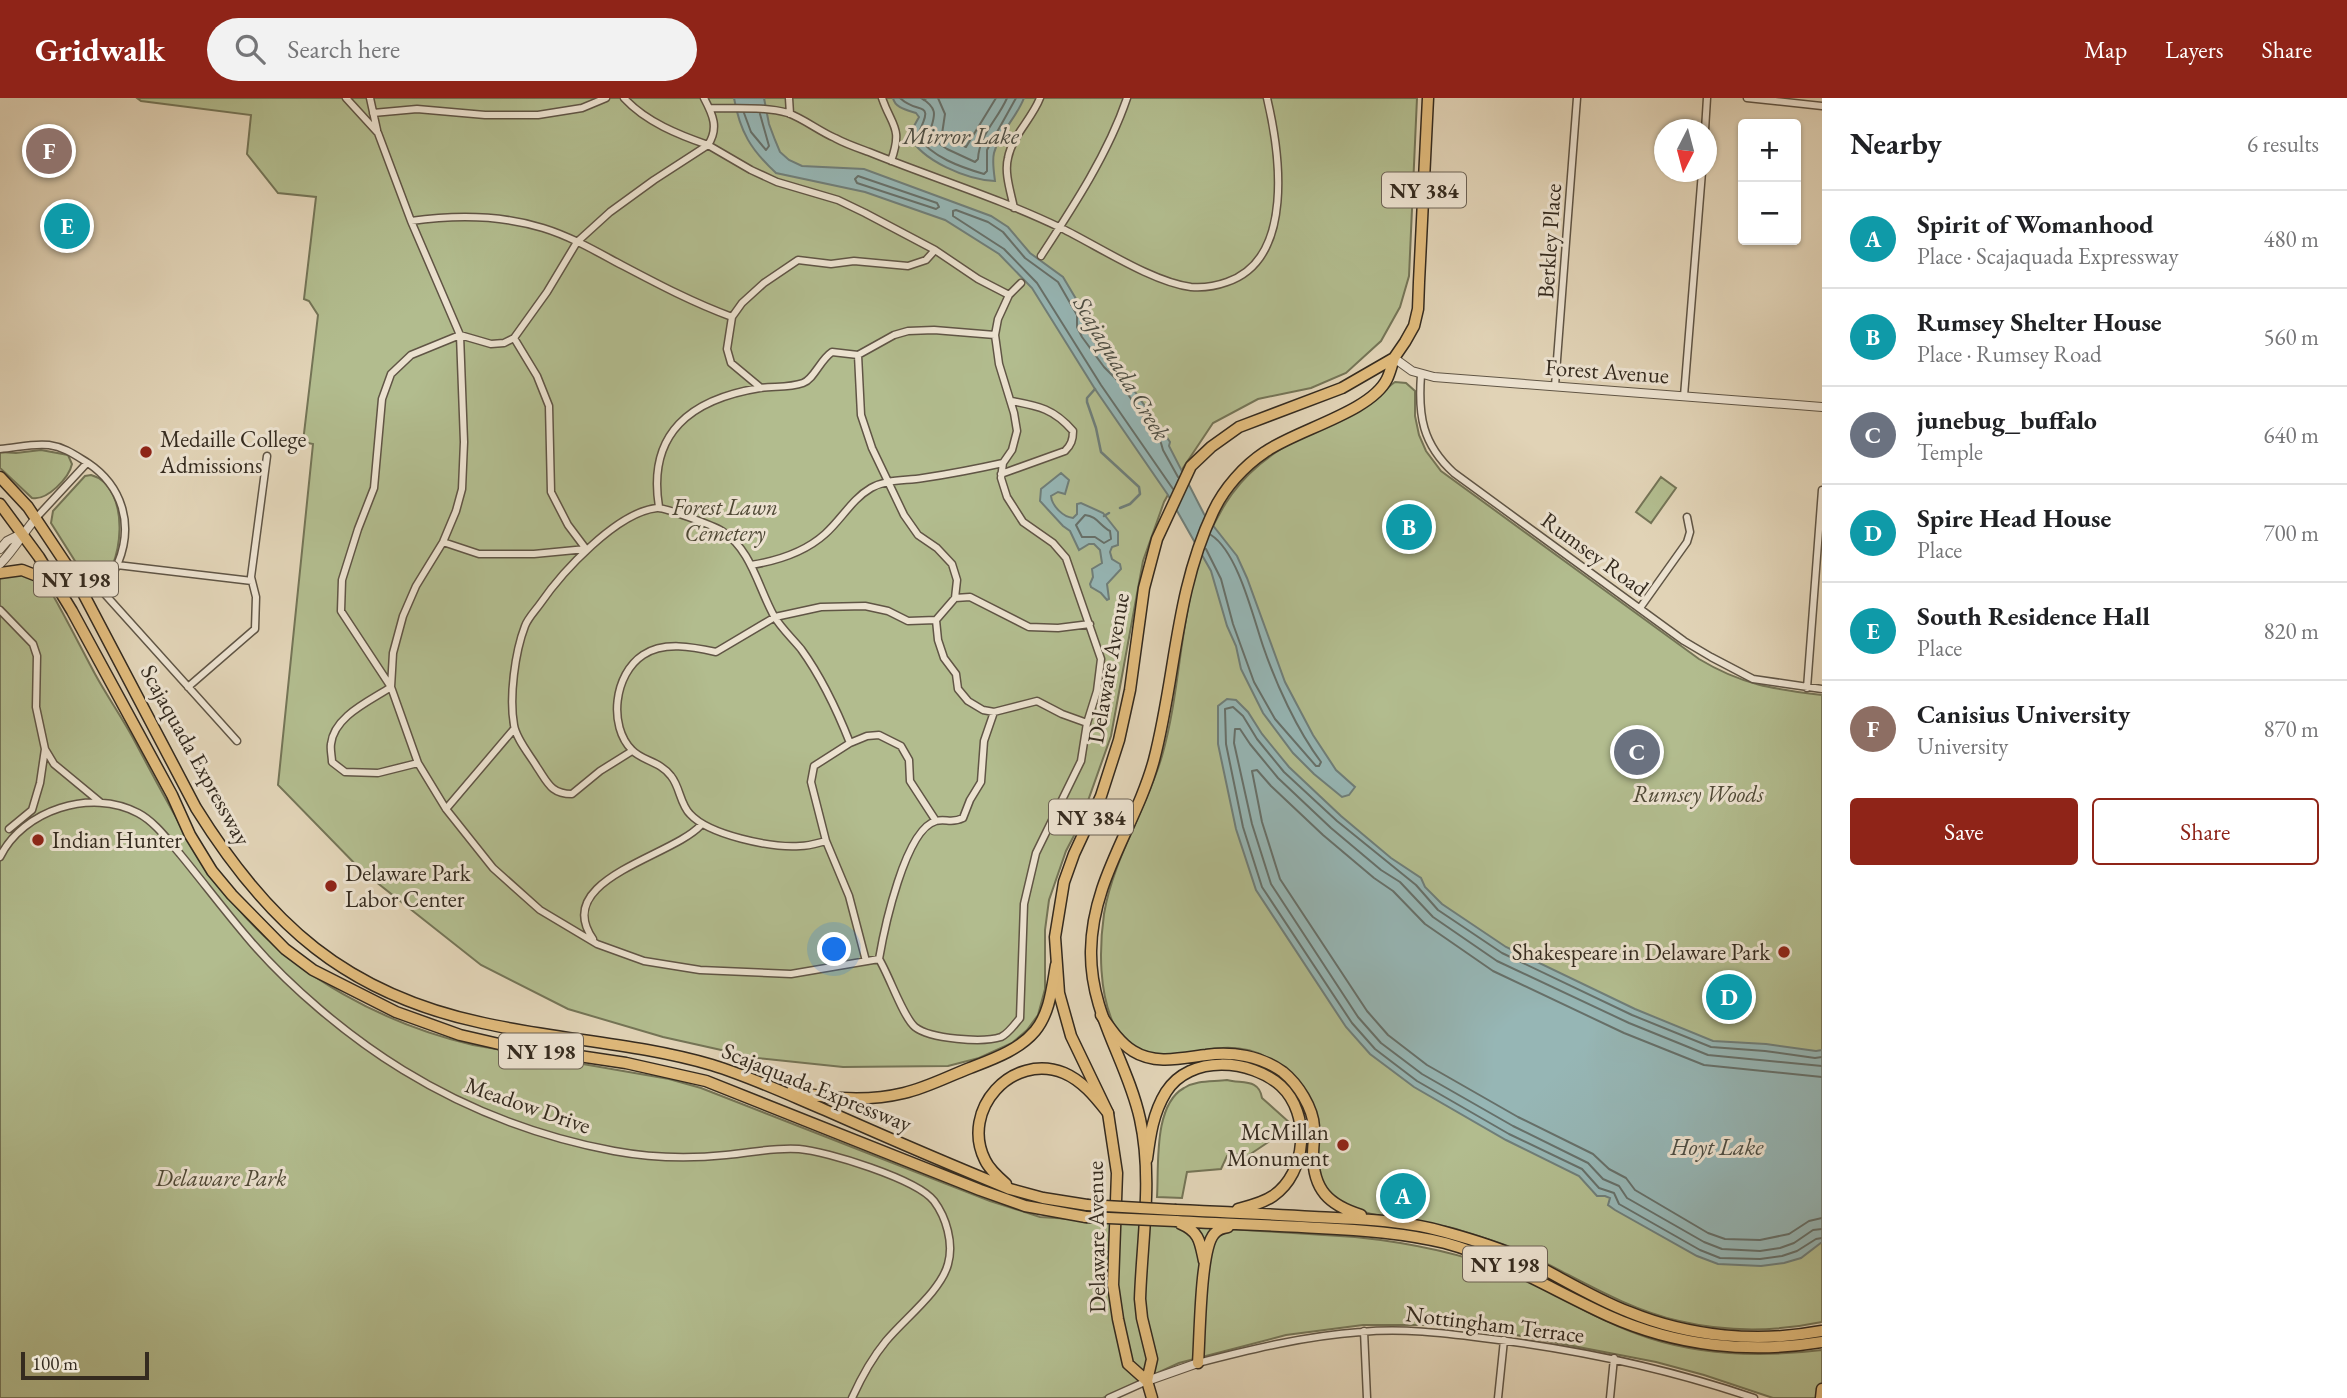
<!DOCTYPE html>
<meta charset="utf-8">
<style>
body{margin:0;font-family:"EB Garamond",serif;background:#f2f2f2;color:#202124}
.controls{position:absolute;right:21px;top:21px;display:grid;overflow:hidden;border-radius:7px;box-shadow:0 2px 5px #0004}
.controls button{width:63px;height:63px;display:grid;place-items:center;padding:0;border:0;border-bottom:2px solid #e0e0e0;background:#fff;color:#202124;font:35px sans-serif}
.compass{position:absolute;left:1654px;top:21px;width:63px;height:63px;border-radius:50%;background:#fff;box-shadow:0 2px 5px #0004;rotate:186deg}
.scale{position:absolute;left:21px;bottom:18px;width:128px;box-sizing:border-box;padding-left:7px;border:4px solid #352b1f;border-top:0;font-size:19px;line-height:24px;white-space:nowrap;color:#352b1f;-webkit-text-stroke:5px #ece2d0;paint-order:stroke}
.you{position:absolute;left:835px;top:852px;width:24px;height:24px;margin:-18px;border:5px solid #fff;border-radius:50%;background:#1a73e8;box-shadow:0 0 0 10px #1a73e833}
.badge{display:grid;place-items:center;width:46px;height:46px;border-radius:50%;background:#8f2418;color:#fff;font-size:23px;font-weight:700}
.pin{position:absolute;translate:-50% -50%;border:4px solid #fff;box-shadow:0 2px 7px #0006}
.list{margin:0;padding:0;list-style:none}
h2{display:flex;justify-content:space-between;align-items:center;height:91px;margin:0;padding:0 28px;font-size:30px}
h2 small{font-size:23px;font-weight:400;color:#757577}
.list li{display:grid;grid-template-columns:46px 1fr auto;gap:21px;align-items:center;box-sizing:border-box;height:98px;padding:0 28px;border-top:2px solid #e0e0e0}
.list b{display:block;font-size:26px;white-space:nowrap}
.list p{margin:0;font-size:23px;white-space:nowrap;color:#757577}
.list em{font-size:23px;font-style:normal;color:#757577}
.actions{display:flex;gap:14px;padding:21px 28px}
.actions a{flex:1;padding:16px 0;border:2px solid #8f2418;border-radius:7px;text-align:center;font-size:24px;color:#8f2418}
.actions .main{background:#8f2418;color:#fff}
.icon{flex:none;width:38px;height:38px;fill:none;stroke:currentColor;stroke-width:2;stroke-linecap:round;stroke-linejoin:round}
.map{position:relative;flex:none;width:1822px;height:1300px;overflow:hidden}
header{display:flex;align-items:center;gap:42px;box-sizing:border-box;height:98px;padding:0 35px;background:#8f2418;color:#fff}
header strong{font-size:33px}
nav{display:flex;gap:38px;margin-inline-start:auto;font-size:24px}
.search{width:490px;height:63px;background:#f2f2f2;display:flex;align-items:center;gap:18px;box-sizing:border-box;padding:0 24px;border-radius:38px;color:#757577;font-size:26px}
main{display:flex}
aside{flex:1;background:#fff}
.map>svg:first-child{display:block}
.green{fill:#b2bc8e;stroke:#747456;stroke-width:2}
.water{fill:#96b6b5;stroke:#6f7e79;stroke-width:2}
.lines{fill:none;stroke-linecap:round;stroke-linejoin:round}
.shore{stroke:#66706a;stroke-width:2}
.stream{stroke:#6f7e79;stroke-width:2.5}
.minor-casing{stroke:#605545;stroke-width:9}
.tertiary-casing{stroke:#605545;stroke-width:10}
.primary-casing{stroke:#352b1f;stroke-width:13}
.trunk-casing{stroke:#352b1f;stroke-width:13}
.minor{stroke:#ece2d0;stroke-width:6}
.tertiary{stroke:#ece2d0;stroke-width:8}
.primary{stroke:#e0ba7b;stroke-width:10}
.trunk{stroke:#e0ba7b;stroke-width:10}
.trunk-bridge-casing{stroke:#352b1f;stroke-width:13;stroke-linecap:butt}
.trunk-bridge{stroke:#e0ba7b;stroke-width:10}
.poi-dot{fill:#8f2418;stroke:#ece2d0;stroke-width:2.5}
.labels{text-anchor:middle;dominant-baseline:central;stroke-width:6;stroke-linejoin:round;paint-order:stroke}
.shield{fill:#ece2d0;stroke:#6c6254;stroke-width:2}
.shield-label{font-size:21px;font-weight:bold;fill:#352b1f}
.street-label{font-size:23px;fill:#352b1f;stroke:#ece2d0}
.poi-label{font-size:23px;fill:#352b1f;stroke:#ece2d0;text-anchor:start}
.park-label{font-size:23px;font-style:italic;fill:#4e4835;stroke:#ece2d0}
.water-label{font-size:24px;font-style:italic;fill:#4d4e44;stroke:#ece2d0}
</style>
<header>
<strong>Gridwalk</strong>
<div class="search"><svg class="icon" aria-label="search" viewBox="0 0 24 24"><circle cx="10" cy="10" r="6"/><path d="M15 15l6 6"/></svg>Search here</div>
<nav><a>Map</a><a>Layers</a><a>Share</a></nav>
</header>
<main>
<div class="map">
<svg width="1822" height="1300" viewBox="0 0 1822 1300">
<rect width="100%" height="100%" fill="#e1d3b6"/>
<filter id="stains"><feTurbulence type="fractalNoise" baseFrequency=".00286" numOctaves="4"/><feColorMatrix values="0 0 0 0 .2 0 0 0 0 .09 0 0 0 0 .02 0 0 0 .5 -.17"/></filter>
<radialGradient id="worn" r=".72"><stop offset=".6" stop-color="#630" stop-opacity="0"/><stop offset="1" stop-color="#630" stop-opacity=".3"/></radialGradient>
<!-- green -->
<path class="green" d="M137,0H1417L1409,178L1400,209L1381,243L1346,275L1311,290L1258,301L1213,325L1183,370L1164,404L1143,463L1111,638L1079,728L1066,753L1049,802L1045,832V891L1038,917L1027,932L1012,945L979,960L948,968L843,969L757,960L663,939L568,911L481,867L361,772L278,687L313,346L303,344L318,217L309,203L304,201L316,99L278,95L247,56L251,17L141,3Z
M1395,284L1406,285L1415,293V318L1419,337L1426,353L1441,373L1699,561C1742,587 1773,591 1822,597V1224C1774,1234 1726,1234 1679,1223C1623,1210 1576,1179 1525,1155C1503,1145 1479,1138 1456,1131C1422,1122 1350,1121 1327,1094C1312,1075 1322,1052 1317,1031C1314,1023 1288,974 1282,968C1281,967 1270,960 1268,960C1254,952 1238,949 1222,950C1191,951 1164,968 1136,950C1126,943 1120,938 1114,927C1099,895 1099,851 1104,816C1113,761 1146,712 1162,658C1187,571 1176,474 1232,396C1261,355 1306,337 1349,314C1358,309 1368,305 1377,299C1384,294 1389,288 1395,284Z
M41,352L68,357L72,366C69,380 47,403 32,400L0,370V354L16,355Z
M91,377C132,388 125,473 94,493L51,425L53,413L85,378Z
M1661,379L1676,390L1651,425L1636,414Z
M21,475L46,486L50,492C66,520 80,548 95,576C107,598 121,618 133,640C164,698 193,756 235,807C295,879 384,926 473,947L669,981L701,990L990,1103L1040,1119L1355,1139C1413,1145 1470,1156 1524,1181C1566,1201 1604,1226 1649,1240C1705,1258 1764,1259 1822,1252V1300H1773L1704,1277L1656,1264L1506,1235L1440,1227H1363L1286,1237L1179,1265L1103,1300H0V480Z
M1227,982C1242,986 1259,980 1262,1000L1290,1025L1286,1038L1276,1039L1246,1059L1234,1055L1227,1058L1221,1071L1187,1074L1182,1100L1157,1099C1159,1069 1153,1007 1184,990C1197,982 1212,984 1227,982Z"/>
<!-- water -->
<path class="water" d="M734,0H764L769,26L775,42L780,54L789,62L802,68L864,71L991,118L1008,129L1030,155L1063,179L1085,216L1084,227L1088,235L1109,265L1126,281L1170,344L1169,348L1204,416L1237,458L1247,480L1285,584L1313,637L1336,672L1355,689L1349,697L1342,699L1314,676L1293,655L1263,615L1241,571L1236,548L1227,528L1211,473L1168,397L1095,291L1032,190L999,156L945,122L865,94L776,75C751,52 740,34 734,0Z
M893,0H922L924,2L927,0H1024C1017,19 999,35 994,55C992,63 994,75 995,83C968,82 921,63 909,37L919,19L916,15C907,12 895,10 893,0Z
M1061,375L1069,382L1065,396L1058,394L1051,398C1052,408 1063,419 1073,420L1077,416V406L1081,405L1103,415L1118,434V447L1112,449L1110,454L1112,461L1120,466L1121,471L1107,486L1109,501L1107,502L1101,495L1091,489L1090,486L1093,479L1092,471L1102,465L1100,452L1094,446H1089L1079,452L1070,433L1063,428L1040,403L1041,391Z
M1227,601L1236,602L1248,614L1262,636L1289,669L1341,718L1391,760L1421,780L1425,789L1442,806L1506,849L1635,911L1713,943L1766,946L1816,953L1822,952V1144L1801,1160L1784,1165L1761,1168L1718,1166L1697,1158L1615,1112L1608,1107L1610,1100L1605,1098H1597L1579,1078L1506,1042L1414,989L1370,956L1346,929L1256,792L1236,731L1218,646V608Z"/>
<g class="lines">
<!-- shore -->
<path class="shore" d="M900,0C919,18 936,0 917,38C932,59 960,69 984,76L987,73V52L1016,0
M921,0C943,13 931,22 929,39L947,51L975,64L978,61C979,37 998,21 1007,0
M938,0L945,16L942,36L966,49L996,0
M744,15L751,34L766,52L769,48L760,16
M858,78L937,105L939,109L936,111L857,85L855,81Z
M1173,391L1101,287L1037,185L1004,151L953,118V113L956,112L988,124L1003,134L1025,160L1058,184L1077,217V229L1082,239L1104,269L1121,286L1161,345L1163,352L1178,379
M1085,417C1097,418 1100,428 1110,433L1111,441L1104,445L1095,439H1082L1076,427Z
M1206,451L1221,481L1233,526L1254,584L1275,621L1316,668H1319L1321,664C1297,632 1276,586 1263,548C1253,519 1238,454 1211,437
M1822,959L1815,960L1765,953L1711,949L1632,917L1502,855L1438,812L1416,787L1337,723L1284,674L1257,641L1243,618L1233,609L1225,611L1226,646L1243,729L1262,789L1352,925L1375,951L1417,983L1509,1036L1582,1071L1599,1090L1614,1095L1619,1106L1700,1152L1720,1160L1760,1161L1782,1158L1797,1153L1816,1141L1822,1140
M1822,968L1708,957L1629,925L1497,863L1433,819L1400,784L1381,772L1331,730L1278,680L1250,646L1240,631H1235L1234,645L1252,726L1271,786L1358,919L1381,945L1422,976L1513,1028L1588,1065L1603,1081L1619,1088L1627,1100L1704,1144L1722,1151L1760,1153L1780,1150L1794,1145L1813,1132L1822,1131
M1822,979L1704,967L1624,935L1493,873L1425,826L1393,793L1374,780L1323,737L1271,688L1257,672L1252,673L1262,724L1280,781L1367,913L1388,937L1427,967L1518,1019L1593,1056L1609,1071L1626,1080L1635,1092L1708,1135L1725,1141L1760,1142L1789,1136L1809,1123L1822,1120"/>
<!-- stream -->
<path class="stream" d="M1095,291L1087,300V304L1096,330L1101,354L1139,389L1140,396L1130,406L1120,410
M1104,418L1109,415"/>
<!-- minor casing -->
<g class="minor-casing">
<path id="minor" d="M346,0L378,35L411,123L460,237L464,344L462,391L456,413L443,444L416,488L403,518L393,555L391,589L418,665L446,711L493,770L540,812L597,846L644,863L700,872L791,876L879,861C889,877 903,919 915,929C930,941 983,945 1001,939C1008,936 1015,926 1020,920L1024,806L1036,755L1081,663L1087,625L1097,593L1101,561L1066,460L1053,445L1023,424L1007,399L1001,380L1003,365L1012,352L1017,333L1014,315L999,266L995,237L998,221L1009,197L1021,185
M370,0L377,32
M624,0C646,24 679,37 708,47
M704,0C713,17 719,30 708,47L751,72L777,84L838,102L865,115L935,152L978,181L1009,197
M789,0L790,16
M882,0C892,29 903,29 891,63
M1747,0L1822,8
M709,10C735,11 764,8 788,15C804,21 819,33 835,40C846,46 858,50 869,54C933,80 999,100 1061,130C1098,148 1152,184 1191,189C1203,190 1216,188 1227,184C1295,161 1280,55 1267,0
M373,15L417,11L485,17H538L582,10L606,0
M1705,32L1707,0
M1014,110C1011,95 1004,75 1008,60C1012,38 1032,21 1040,0
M411,123C454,117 501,117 543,130C569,138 592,151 616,164C654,184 691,204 732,219
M1041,158C1073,109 1108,56 1127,0
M514,240L537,278L549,308L551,394L568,427L586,451
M858,257L861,317L872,350L904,417L918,437L937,450L952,466L957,482L955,500
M1421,277C1418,317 1422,346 1454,375L1684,543L1711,559L1753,581L1822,591
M1555,288L1577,0
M761,290L731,265L727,251L732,219L742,205L764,185L798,162L831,166L854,163L908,168L926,162L935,152
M1684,298L1702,74
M0,351C16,350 32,345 49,347C64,349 75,357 88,365C122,388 134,426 118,465C114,475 108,484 102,493L237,643
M1001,376L1065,353C1071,347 1073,342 1073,333C1054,311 1039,308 1011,303
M659,409C647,335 691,301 760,290C774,288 789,290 803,285C814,281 820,262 832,254L858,257L894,237L908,233L934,232L995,237
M36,420L87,365
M443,444L479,456H534L586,451
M117,467L252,483
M751,467C776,463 805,454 825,436C841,422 852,401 871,390C887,381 905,383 923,380C950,376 976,371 1003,365
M1640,510L1687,444L1690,434L1687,419
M0,512L33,546L37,558L36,609L45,651L40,685L32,712L9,731
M188,589L255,531L256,499L251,479L267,358
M1807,590L1822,392
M1087,625L1062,616L1037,603L994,614L983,612L968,603L958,591L956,576L944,560L938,542L936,522L955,500L970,499L1029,529L1058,530L1090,526
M45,651L54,666L100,704
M632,653L600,673L572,696C551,696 548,685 537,669C530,657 516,641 514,627C509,599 515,554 525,528C528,520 535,513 540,506C562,474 617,414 657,410C664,409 714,428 722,433C751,451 758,489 774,518C781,530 792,540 801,551C822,580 837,612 850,645
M418,665L378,675L345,674L332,664C332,658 330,652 331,646C334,618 370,603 391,589L341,513L342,482L358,431L374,390L382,301L391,276L411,257L460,237L491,246L504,245L514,240L547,194L577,144L610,114L654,82L708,47
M446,711L514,631
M826,743C818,745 809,748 800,748C771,750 709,737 690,716C680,706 680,689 671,678C660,663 642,663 632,652C608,628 614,576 643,557C664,543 693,549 716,554L775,519L821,509L865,508L888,513L908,523L936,522
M0,759C23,712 91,690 138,715C155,724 167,741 180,756C203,784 224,812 247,839C288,888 349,939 403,972C468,1012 540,1039 614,1053C652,1060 688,1061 726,1057C751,1055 774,1049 799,1051C826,1053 917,1081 934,1103C946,1119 954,1145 948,1166C941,1193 904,1221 886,1243C872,1260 861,1280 852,1300
M593,841C551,781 672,759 701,727
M879,861C884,832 905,731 936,723C946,720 951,726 963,720L970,702L981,684L984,643L994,614
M866,863L849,798L826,743L811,684L814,668L850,645L867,638L879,637L901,648L909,662L910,683L936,723
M1364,1233L1367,1300
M1198,1265C1252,1251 1305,1238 1361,1234C1402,1230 1443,1235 1483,1240C1576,1251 1666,1270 1754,1300
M1109,1300L1147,1283
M1498,1300L1504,1242
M1610,1300L1614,1260"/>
</g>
<!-- tertiary casing -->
<g class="tertiary-casing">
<path id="tertiary" d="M1394,260L1412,273L1434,279L1822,309
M0,451L7,443L23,435
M0,466C14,452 23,435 36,420
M1147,1283L1198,1265"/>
</g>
<!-- primary casing -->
<g class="primary-casing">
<path id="primary" d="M1147,1283L1152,1261L1142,1220L1140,1201C1142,1141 1153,1080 1140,1021C1127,962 1090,916 1091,853C1092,781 1136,728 1154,662C1176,577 1175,495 1213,414C1224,390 1244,368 1265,354C1296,332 1371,314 1387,281C1390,275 1392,267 1394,260
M1152,1300L1147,1283L1128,1266L1118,1221L1113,1187L1117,1075L1108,1015L1071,938L1059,895L1055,839L1064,784L1074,756L1101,698L1119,642L1130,592L1144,490L1157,441L1191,368L1211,349L1239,329L1342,290L1394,260L1405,244L1414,228L1418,211L1419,184L1428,0"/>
</g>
<!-- trunk casing -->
<g class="trunk-casing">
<path id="trunk" d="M0,379L28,409L74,478L196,710C268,826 346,896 483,925C559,942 637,945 712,967C751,979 787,996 825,1012C886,1039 948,1066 1010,1091L1043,1100L1087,1107
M0,406L39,459L72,513L172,697L190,737L212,773L232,797L285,851L313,872L396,914L460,937L499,946L626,965L706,983L980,1092L1025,1108L1086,1119
M0,475L22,472L55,485
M1101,917C1110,930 1119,944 1133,953C1155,967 1182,960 1206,957C1232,953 1261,958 1283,974C1298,986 1313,1010 1314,1029C1315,1038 1313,1047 1313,1056C1313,1092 1329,1107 1361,1117
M792,993C829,1001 867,1004 904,995C926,990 949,978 970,970C993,961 1019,952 1035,933C1050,915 1052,889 1056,867
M1147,1061C1150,1038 1153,1015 1166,994C1190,956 1251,961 1281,988C1311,1016 1307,1075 1273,1098C1263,1105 1250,1108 1238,1111
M1006,1086C998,1079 989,1071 985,1062C960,1012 1012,954 1064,975C1083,983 1096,1000 1108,1015
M1176,1112C1222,1114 1268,1116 1314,1119C1358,1121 1403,1122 1445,1134C1474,1142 1504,1151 1530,1164C1563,1181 1595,1201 1629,1214C1690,1239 1758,1245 1822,1233
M1176,1123C1223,1126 1271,1127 1319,1130C1361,1132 1404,1135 1445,1145C1504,1161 1554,1193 1609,1218C1676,1248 1750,1256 1822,1244
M1181,1126C1200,1134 1200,1145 1204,1163
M1198,1265C1200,1240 1200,1152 1214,1136C1218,1131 1222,1130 1228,1129
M1821,1300L1822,1291"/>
</g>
<!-- minor -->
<use href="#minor" class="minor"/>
<!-- tertiary -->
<use href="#tertiary" class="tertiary"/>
<!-- primary -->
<use href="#primary" class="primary"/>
<!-- trunk -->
<use href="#trunk" class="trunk"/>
<!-- trunk-bridge casing -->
<g class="trunk-bridge-casing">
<path id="trunk-bridge" d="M1087,1107L1176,1112
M1086,1119L1176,1123"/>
</g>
<!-- trunk-bridge -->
<use href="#trunk-bridge" class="trunk-bridge"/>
</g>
<!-- markers -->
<g class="poi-dot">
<circle cx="146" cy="354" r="7"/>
<circle cx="38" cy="742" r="7"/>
<circle cx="331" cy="788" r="7"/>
<circle cx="1784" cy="854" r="7"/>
<circle cx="1343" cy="1047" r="7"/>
</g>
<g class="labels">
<!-- shield labels -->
<g class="shield">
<rect x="1382" y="74.5" width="84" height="35" rx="5"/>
<rect x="34" y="463.5" width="84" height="35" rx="5"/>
<rect x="1049" y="701.5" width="84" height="35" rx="5"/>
<rect x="499" y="935.5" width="84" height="35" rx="5"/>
<rect x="1463" y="1148.5" width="84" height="35" rx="5"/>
</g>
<g class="shield-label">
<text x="1424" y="92">NY 384</text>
<text x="76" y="481">NY 198</text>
<text x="1091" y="719">NY 384</text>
<text x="541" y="953">NY 198</text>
<text x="1505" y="1166">NY 198</text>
</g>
<!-- street labels -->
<g class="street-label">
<text transform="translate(1549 143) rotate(-86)">Berkley Place</text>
<text transform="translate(1607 273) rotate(4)">Forest Avenue</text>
<text transform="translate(1595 456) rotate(36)">Rumsey Road</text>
<text transform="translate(1108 570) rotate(-80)">Delaware Avenue</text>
<text transform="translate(196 657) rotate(61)">Scajaquada Expressway</text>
<text transform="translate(817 989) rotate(22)">Scajaquada Expressway</text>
<text transform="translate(528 1007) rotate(19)">Meadow Drive</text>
<text transform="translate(1096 1139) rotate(-91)">Delaware Avenue</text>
<text transform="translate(1495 1226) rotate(7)">Nottingham Terrace</text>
</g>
<!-- poi labels -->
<g class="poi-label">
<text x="160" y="341">Medaille College<tspan x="160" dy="26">Admissions</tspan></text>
<text x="52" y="742">Indian Hunter</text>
<text x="345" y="775">Delaware Park<tspan x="345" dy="26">Labor Center</tspan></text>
<text x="1770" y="854" text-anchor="end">Shakespeare in Delaware Park</text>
<text x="1329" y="1034" text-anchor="end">McMillan<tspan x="1329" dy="26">Monument</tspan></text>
</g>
<!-- park labels -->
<g class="park-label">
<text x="725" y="409">Forest Lawn<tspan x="725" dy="26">Cemetery</tspan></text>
<text x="1698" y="696">Rumsey Woods</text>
<text x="221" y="1080">Delaware Park</text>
</g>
<!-- water labels -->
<g class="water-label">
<text x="961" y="37">Mirror Lake</text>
<text transform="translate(1122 270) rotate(59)">Scajaquada Creek</text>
<text x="1717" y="1048">Hoyt Lake</text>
</g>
</g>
<rect width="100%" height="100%" filter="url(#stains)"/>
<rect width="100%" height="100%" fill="url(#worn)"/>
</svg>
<div class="controls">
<button>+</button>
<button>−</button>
</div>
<svg class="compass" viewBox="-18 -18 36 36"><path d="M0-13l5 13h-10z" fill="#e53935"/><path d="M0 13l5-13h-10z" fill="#757577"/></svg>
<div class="scale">100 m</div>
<div class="you"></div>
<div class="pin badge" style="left:1403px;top:1098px;background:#0f9aa8">A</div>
<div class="pin badge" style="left:1409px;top:429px;background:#0f9aa8">B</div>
<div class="pin badge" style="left:1637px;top:654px;background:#6b7280">C</div>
<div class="pin badge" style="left:1729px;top:899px;background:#0f9aa8">D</div>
<div class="pin badge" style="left:67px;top:128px;background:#0f9aa8">E</div>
<div class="pin badge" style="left:49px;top:53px;background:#8d6e63">F</div>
</div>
<aside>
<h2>Nearby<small>6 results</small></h2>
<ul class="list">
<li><span class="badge" style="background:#0f9aa8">A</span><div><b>Spirit of Womanhood</b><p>Place · Scajaquada Expressway</p></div><em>480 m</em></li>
<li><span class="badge" style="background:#0f9aa8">B</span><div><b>Rumsey Shelter House</b><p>Place · Rumsey Road</p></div><em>560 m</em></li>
<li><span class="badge" style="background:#6b7280">C</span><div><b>junebug_buffalo</b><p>Temple</p></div><em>640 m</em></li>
<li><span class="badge" style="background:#0f9aa8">D</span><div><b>Spire Head House</b><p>Place</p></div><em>700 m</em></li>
<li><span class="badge" style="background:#0f9aa8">E</span><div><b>South Residence Hall</b><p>Place</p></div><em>820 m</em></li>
<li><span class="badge" style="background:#8d6e63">F</span><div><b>Canisius University</b><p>University</p></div><em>870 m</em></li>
</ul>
<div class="actions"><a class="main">Save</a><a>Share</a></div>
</aside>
</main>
